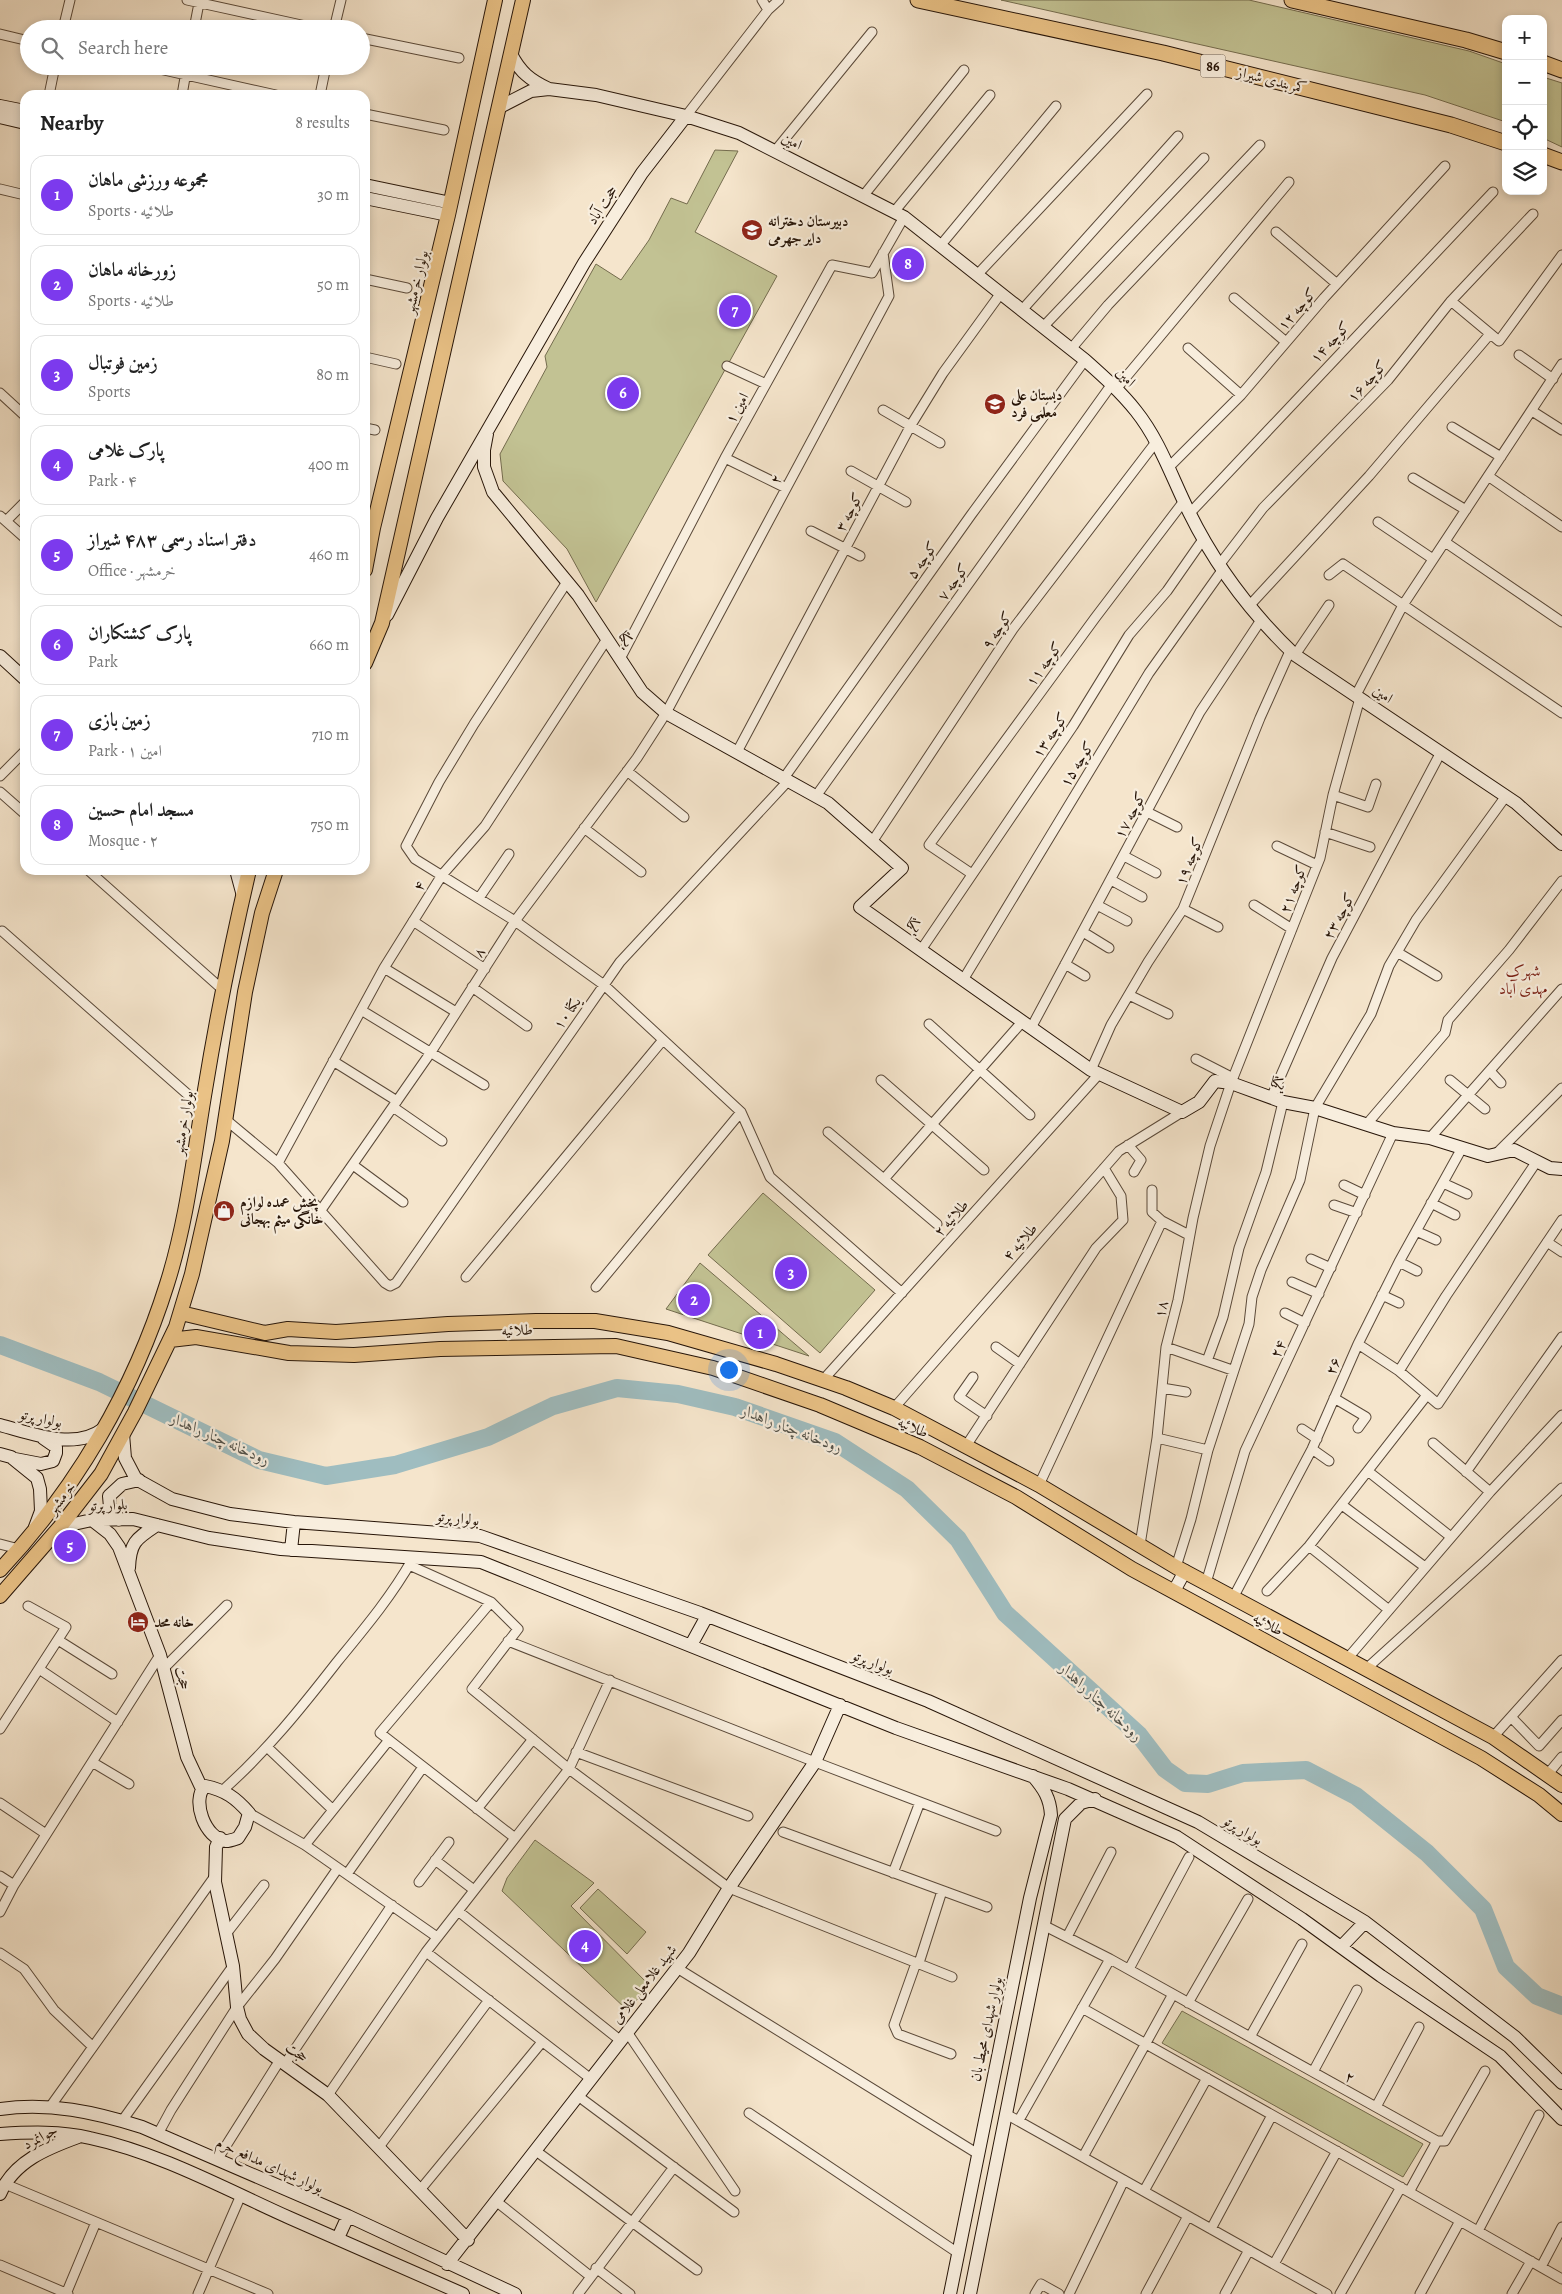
<!DOCTYPE html>
<meta charset="utf-8">
<style>
body{margin:0;font-family:Alegreya,Amiri,serif;background:#f6f6f6;color:#222}
.controls{position:absolute;right:15px;top:15px;display:grid;overflow:hidden;border-radius:10px;box-shadow:0 2px 8px #0003}
.controls button{width:45px;height:45px;display:grid;place-items:center;padding:0;border:0;border-bottom:1px solid #e0e0e0;background:#fff;color:#222;font:25px sans-serif}
.you{position:absolute;left:728px;top:1369px;width:18px;height:18px;margin:-12px;border:4px solid #fff;border-radius:50%;background:#1a73e8;box-shadow:0 0 0 8px #1a73e833}
.badge{display:grid;place-items:center;width:32px;height:32px;border-radius:50%;background:#7c3aed;color:#fff;font-size:16px;font-weight:700}
.pin{position:absolute;translate:-50% -50%;border:2px solid #fff;box-shadow:0 1px 5px #0006}
.list{margin:0;padding:0;list-style:none}
h2{display:flex;justify-content:space-between;align-items:center;height:65px;margin:0;padding:0 20px;font-size:21px}
h2 small{font-size:16px;font-weight:400;color:#767676}
.list li{display:grid;grid-template-columns:32px 1fr auto;gap:15px;align-items:center;box-sizing:border-box;height:80px;margin:0 10px 10px;padding:0 10px;border:1px solid #e0e0e0;border-radius:15px}
.list b{display:block;font-size:19px;white-space:nowrap}
.list p{margin:0;font-size:16px;white-space:nowrap;color:#767676}
.list em{font-size:16px;font-style:normal;color:#767676}
.icon{flex:none;width:28px;height:28px;fill:none;stroke:currentColor;stroke-width:2;stroke-linecap:round;stroke-linejoin:round}
.map{position:relative;flex:none;width:1562px;height:2294px;overflow:hidden}
.search{position:absolute;background:#fff;box-shadow:0 2px 8px #0003;left:20px;top:20px;width:350px;height:55px;display:flex;align-items:center;gap:12px;box-sizing:border-box;padding:0 18px;border-radius:28px;color:#767676;font-size:19px}
.panel{position:absolute;background:#fff;box-shadow:0 2px 8px #0003;left:20px;top:90px;width:350px;height:785px;border-radius:15px}
.map>svg:first-child{display:block}
.green{fill:#c2c293;stroke:#746c4e}
.lines{fill:none;stroke-linecap:round;stroke-linejoin:round}
.river{stroke:#9fbdc0;stroke-width:18}
.street-casing{stroke:#5a4939;stroke-width:11}
.secondary-casing{stroke:#271508;stroke-width:14}
.primary-casing{stroke:#271508;stroke-width:16}
.highway-casing{stroke:#271508;stroke-width:17}
.street{stroke:#f8eede;stroke-width:9}
.secondary{stroke:#f8eede;stroke-width:12}
.primary{stroke:#eac286;stroke-width:14}
.highway{stroke:#eac286;stroke-width:15}
.labels{text-anchor:middle;dominant-baseline:central;stroke-width:4.5;stroke-linejoin:round;paint-order:stroke}
.shield{fill:#f8eede;stroke:#665648;stroke-width:1}
.shield-label{font-size:14px;font-weight:bold;fill:#271508}
.street-label{font-size:15px;fill:#271508;stroke:#f8eede}
.poi-label{font-size:15px;font-weight:bold;fill:#271508;stroke:#f8eede;text-anchor:start}
.neighbourhood-label{font-size:16px;fill:#7a1f14;stroke:#f8eede}
.water-label{font-size:16px;font-style:italic;fill:#515048;stroke:#f8eede}
</style>
<div class="map">
<svg width="1562" height="2294" viewBox="0 0 1562 2294">
<rect width="100%" height="100%" fill="#f5e5cc"/>
<filter id="stains"><feTurbulence type="fractalNoise" baseFrequency=".004" numOctaves="4"/><feColorMatrix values="0 0 0 0 .2 0 0 0 0 .09 0 0 0 0 .02 0 0 0 .5 -.17"/></filter>
<radialGradient id="worn" r=".72"><stop offset=".6" stop-color="#630" stop-opacity="0"/><stop offset="1" stop-color="#630" stop-opacity=".3"/></radialGradient>
<!-- green -->
<path class="green" d="M1001,0H1249L1469,51L1506,64V122L1425,95Z
M1543,77L1562,83V147L1543,138Z
M715,150L738,151L695,232L777,276L596,602L567,549L503,481L500,454L547,367L545,356L596,264L621,280L649,240L671,198L687,204Z
M763,1193L875,1290L820,1353L708,1255Z
M700,1263L809,1356L666,1309Z
M535,1840L594,1883L571,1906L649,1985L628,2011L502,1891L507,1878Z
M598,1889L646,1932L627,1954L580,1908Z
M1182,2011L1423,2144L1403,2177L1162,2043Z"/>
<g class="lines">
<!-- river -->
<path class="river" d="M0,1345L99,1382L259,1460L326,1476L395,1465L488,1437L553,1406L617,1388L678,1394L735,1407L835,1442L907,1489L958,1539L1005,1613L1139,1735L1165,1769L1185,1783L1208,1784L1243,1773L1306,1770L1356,1796L1427,1853L1483,1909L1506,1967L1537,1996L1562,2006"/>
<!-- street casing -->
<g class="street-casing">
<path id="street" d="M187,0L315,28
M762,0L768,10
M63,29L70,0
M194,29L199,3
M334,29L341,0
M0,34L29,41
M361,38L459,58
M146,66L276,95
M49,95L55,66
M182,95L187,66
M320,95L326,66
M365,114L444,130
M686,116L768,10L779,0
M775,151L872,32
M0,189L25,195
M864,195L964,70
M894,212L990,95
M1276,232L1337,284
M940,246L1056,106
M977,275L1147,94
M365,279L407,288
M1234,298L1286,342
M1451,301L1499,341L1562,255
M1022,310L1178,136
M1043,327L1204,158
M1188,348L1241,395
M1071,349L1108,305L1260,145
M1519,355L1553,379
M365,357L396,364
M727,366L766,384
M1116,389L1289,182
M0,393L25,416
M883,410L940,443
M1532,411L1562,430
M1452,427L1501,457
M365,428L375,430
M725,458L786,488
M1168,468L1241,395L1324,298L1445,166
M851,471L906,502
M1488,476L1562,527
M1413,478L1466,510
M1190,513L1493,192
M0,516L25,538
M6,521L25,502
M1378,522L1433,559
M811,531L860,556
M1445,542L1562,622
M1220,564L1263,508L1388,380L1451,301L1533,214
M1329,575L1343,564L1562,713
M567,582L474,724L439,782L406,846L415,859L515,921L604,985L741,1112L770,1177L902,1293
M1250,605L1369,476L1490,334
M1295,655L1329,605
M620,659L725,458L832,265L872,273L904,217
M1356,695L1403,605L1562,364
M737,752L911,425L943,373L1001,293
M627,771L684,817
M0,776L25,751
M784,778L971,515L1085,360
M0,792L25,814
M1333,795L1368,807L1376,784
M816,796L1112,384
M1147,812L1177,827
M584,828L641,872
M1325,832L1370,847
M872,842L1013,629L1156,442
M1277,846L1317,865
M1124,856L1156,873
M88,870L223,990
M972,874L929,845L1095,618L1184,501
M1111,880L1142,897
M479,898L509,854
M1097,905L1127,921
M1254,905L1292,929
M1183,909L1218,927
M413,921L485,969
M2,931L202,1107
M1083,932L1109,948
M921,950L1073,726L1129,635L1167,591L1204,538
M1397,952L1437,976
M1065,964L1085,976
M384,968L456,1012
M963,980L1149,673L1223,569
M472,987L527,1026
M1129,995L1168,1014
M361,1010L484,1085
M929,1024L1030,1115
M1031,1028L1200,712L1261,620
M1196,1059L1233,1078
M333,1061L397,1101
M1091,1070L1111,1025L1148,962L1183,909L1260,718L1290,651
M1490,1071L1501,1083
M881,1080L984,1170
M1450,1080L1485,1109
M1271,1098L1332,958L1441,752
M393,1107L442,1141
M225,1119L278,1163L385,1283L390,1286L396,1283L620,962L788,781
M1366,1125L1445,1033L1448,1020L1509,950L1562,881
M828,1132L937,1224
M1430,1138L1562,989
M1128,1145L1141,1160L1134,1172
M1497,1153L1562,1088
M278,1163L384,968L442,875L485,826L607,639
M353,1165L403,1202
M884,1179L1022,1022
M1443,1183L1467,1194
M1344,1185L1365,1195
M1152,1190V1212L1162,1221
M1431,1203L1455,1215
M1334,1205L1357,1213
M321,1210L431,1052L515,921L637,758L666,713L889,296L883,253
M1416,1231L1436,1240
M1547,1242L1562,1252
M1311,1259L1331,1268
M1399,1262L1417,1271
M466,1277L662,1041
M1292,1282L1319,1294
M596,1287L741,1112
M1382,1295L1399,1303
M1285,1313L1305,1323
M1358,1344L1399,1371L1438,1404L1562,1220
M996,1347L1020,1364
M1166,1347L1232,1370
M1207,1361L1223,1317L1239,1248L1266,1172L1283,1102
M1399,1371L1446,1296L1537,1161
M973,1377L959,1397L987,1416
M823,1380L1099,1074
M1162,1388L1186,1392
M1334,1398L1366,1417L1358,1428
M894,1408L1119,1151L1182,1112
M1302,1429L1317,1439
M1157,1438L1208,1450
M1433,1443L1490,1492
M966,1446L1096,1248L1123,1220L1121,1196L1104,1168
M1312,1449L1329,1461
M1369,1472L1451,1537
M1466,1472L1562,1337
M1039,1485L1162,1221L1189,1235
M1342,1505L1425,1567
M0,1544L19,1549
M1140,1545L1157,1438L1166,1347L1178,1300L1193,1218L1210,1146L1231,1083L1320,858L1333,795L1360,698
M1309,1546L1389,1610
M409,1565L491,1602L518,1629L472,1689L569,1769L729,1888L952,1977
M1176,1567L1191,1519L1208,1450L1249,1324L1252,1297L1261,1270L1300,1180L1315,1108L1371,1014L1389,966L1416,920L1506,796
M1206,1583L1245,1451L1393,1133
M1267,1591L1309,1546L1427,1395
M1233,1598L1312,1449L1358,1344L1399,1262L1462,1148
M491,1602L380,1733L515,1838
M58,1640L112,1674
M508,1641L815,1762L996,1831
M1347,1659L1490,1492L1562,1415
M164,1668L227,1605
M39,1669L118,1722
M1366,1669L1485,1561L1562,1488
M1511,1717L1539,1746L1562,1720
M0,1729L66,1627L28,1606
M1493,1737L1562,1660
M267,1747L333,1810
M576,1752L748,1816
M92,1762L129,1784
M1547,1775L1562,1757
M223,1790C266,1752 302,1707 337,1662C364,1629 391,1597 412,1560
M0,1803L46,1834
M477,1809L533,1739
M249,1813L305,1845L437,1937
M783,1832L987,1907
M305,1845L389,1740
M435,1860L474,1890
M893,1873L920,1802
M347,1874L423,1767
M0,1876L14,1885
M419,1882L449,1842
M458,1911L621,2041
M0,1912L14,1885L160,1655
M1043,1925L1110,1959L1437,2141L1409,2192L1562,2279
M226,1934L264,1885
M1067,1937L1111,1852
M426,1952L591,2079
M0,1953L24,1969L54,2010L93,2047
M916,1963L894,2025L898,2034L951,2054
M919,1963L942,1891
M677,1968L978,2154
M1129,1969L1189,1857
M1188,2003L1248,1899
M1082,2008L1409,2192
M627,2032L735,2191
M1250,2037L1302,1944
M285,2064L392,1905
M1313,2072L1357,1990
M328,2095L426,1952L569,1769L610,1680
M578,2096L734,2212
M50,2107L215,1876
M1376,2107L1419,2027
M749,2113L958,2253
M1006,2114L1327,2294
M1019,2120L1110,1959
M122,2121L233,1966
M158,2134L171,2110L237,2007L275,1959L338,1868
M1437,2141H1445L1485,2071
M379,2147L489,2000
M536,2151L697,2270
M1083,2157L1173,1994
M217,2160L280,2060
M5,2184L268,2294
M420,2190L542,2042
M1144,2191L1207,2078
M497,2202L590,2276
M1211,2229L1272,2115
M1478,2231L1539,2115
M1274,2264L1337,2151
M0,2265L68,2294
M1541,2267L1562,2227
M596,2268L630,2294
M66,2294L96,2222
M198,2294L241,2195
M578,2294L674,2167
M1035,2294L1041,2284L1059,2294
M1069,2294L1124,2180
M1146,2294L1188,2216
M1225,2294L1249,2250
M1340,2294L1401,2187
M1420,2294L1460,2221
M1512,2294L1531,2261"/>
</g>
<!-- secondary casing -->
<g class="secondary-casing">
<path id="secondary" d="M511,54C520,72 530,80 549,89
M0,106L25,111
M498,108L531,91L549,89L596,95L686,116L739,133L904,217L1085,360C1103,376 1121,392 1136,411C1160,441 1172,478 1189,512C1215,565 1252,614 1295,655L1516,803L1562,844
M0,117L25,123
M365,185L451,203
M365,198L448,215
M487,434L484,450V467L493,492L578,595L642,692L666,713L828,803L902,868L860,907L1091,1070L1182,1112L1199,1102L1215,1081L1231,1083L1283,1102L1315,1108L1393,1133L1430,1138L1488,1156L1514,1150L1550,1168L1562,1169
M387,615L437,518L584,263L642,173L686,116
M0,656L25,679
M236,870L243,896
M0,1425C30,1433 75,1451 103,1429
M123,1434L125,1458L136,1479L172,1499L230,1514L294,1522L480,1536L700,1613L928,1701L1198,1822L1365,1922L1515,2037L1562,2083
M0,1454L11,1457L37,1478L40,1489L41,1511L35,1527
M15,1459L41,1464L53,1461L56,1453V1447L43,1438
M92,1520L110,1534L119,1547L160,1655L187,1757L202,1789
M119,1520L110,1507L109,1496L122,1484L139,1480
M60,1527L92,1520L133,1519L209,1538L281,1549L481,1562L896,1728L1068,1789L1177,1837L1302,1919L1381,1976L1500,2056L1562,2119
M291,1550L294,1522
M129,1568C130,1542 136,1539 157,1525
M1174,1591L1185,1571
M691,1645L707,1616
M205,1786C225,1790 236,1798 249,1813L245,1827L238,1838C235,1839 230,1841 226,1841C205,1839 191,1800 205,1786Z
M220,1838L216,1847L215,1882L233,1966L237,2007L240,2019L248,2034L264,2049L328,2095L468,2240
M1341,1947L1365,1922
M0,2109C49,2102 95,2112 142,2127L348,2216L515,2294
M0,2134C30,2132 61,2131 90,2138C160,2153 225,2189 290,2218C348,2243 405,2269 463,2294
M0,2194C14,2161 48,2148 78,2137
M338,2238L348,2216
M447,2264L689,1953L729,1888L815,1762L840,1705
M950,2294L1030,1898L1051,1815C1050,1798 1044,1789 1033,1776
M970,2294L1065,1819L1081,1803L1095,1799"/>
</g>
<!-- primary casing -->
<g class="primary-casing">
<path id="primary" d="M365,570L373,528L448,215L495,0
M365,663L382,623L523,0
M181,1313L265,1333L288,1329L336,1332L448,1324L536,1321H595L668,1333L776,1364L846,1388L894,1408L1039,1485L1176,1567L1493,1737L1562,1785
M170,1340L196,1337L289,1353L354,1355L440,1349L616,1346L713,1368L820,1405L920,1447L1016,1497L1132,1569L1481,1758L1539,1795L1562,1814
M0,1570C76,1489 134,1390 167,1284C187,1221 194,1155 205,1090C217,1016 232,943 249,870
M0,1596L60,1527L101,1474L135,1412L176,1327L192,1274L222,1141L245,992L262,913L276,870"/>
</g>
<!-- highway casing -->
<g class="highway-casing">
<path id="highway" d="M918,0L1163,53L1451,125L1506,143
M1292,0L1466,40L1506,52
M1543,63L1562,70
M1543,155L1562,162"/>
</g>
<!-- street -->
<use href="#street" class="street"/>
<!-- secondary -->
<use href="#secondary" class="secondary"/>
<!-- primary -->
<use href="#primary" class="primary"/>
<!-- highway -->
<use href="#highway" class="highway"/>
</g>
<!-- icons -->
<defs>
<g id="school-disc" transform="scale(1.125)"><circle r="9.5" fill="#8f2418" stroke="#f8eede"/><path d="M0-5L7-2L0 1L-7-2ZM-4 1L0 2.5L4 1V4Q0 6-4 4Z" fill="#fff"/></g>
<g id="shop-disc" transform="scale(1.125)"><circle r="9.5" fill="#8f2418" stroke="#f8eede"/><path d="M-5-2.5h2.3a2.7 3.5 0 0 1 5.4 0H5L5.5 6h-11ZM-1.5-2.5h3a1.5 2.3 0 0 0-3 0Z" fill="#fff"/></g>
<g id="hotel-disc" transform="scale(1.125)"><circle r="9.5" fill="#8f2418" stroke="#f8eede"/><path d="M-6-4.5h1.5V1H6V5H4.5V3h-9V5H-6ZM-4 0a1.8 1.8 0 1 1 3.6 0ZM.5 0V-2.5h3Q6-2.5 6 0Z" fill="#fff"/></g>
</defs>
<g fill-rule="evenodd">
<use href="#school-disc" x="752" y="230"/>
<use href="#school-disc" x="995" y="404"/>
<use href="#shop-disc" x="224" y="1211"/>
<use href="#hotel-disc" x="138" y="1622"/>
</g>
<g class="labels">
<!-- shield labels -->
<rect class="shield" x="1200.5" y="54.5" width="25" height="23" rx="4"/>
<g class="shield-label">
<text x="1213" y="66">86</text>
</g>
<!-- street labels -->
<g class="street-label">
<text transform="translate(1272 80) rotate(14)">کمربندی شیراز</text>
<text transform="translate(792 141) rotate(27)">امین</text>
<text transform="translate(602 205) rotate(-57)">حجت آباد</text>
<text transform="translate(416 282) rotate(-77)">بولوار خرمشهر</text>
<text transform="translate(1297 309) rotate(-49)">کوچه ۱۲</text>
<text transform="translate(1330 342) rotate(-47)">کوچه ۱۴</text>
<text transform="translate(1126 377) rotate(46)">امین</text>
<text transform="translate(1367 381) rotate(-48)">کوچه ۱۶</text>
<text transform="translate(737 408) rotate(-61)">امین ۱</text>
<text transform="translate(776 479) rotate(-62)">۲</text>
<text transform="translate(849 512) rotate(-62)">کوچه ۳</text>
<text transform="translate(922 560) rotate(-55)">کوچه ۵</text>
<text transform="translate(953 582) rotate(-54)">کوچه ۷</text>
<text transform="translate(997 630) rotate(-55)">کوچه ۹</text>
<text transform="translate(626 639) rotate(56)">یکتا</text>
<text transform="translate(1044 664) rotate(-54)">کوچه ۱۱</text>
<text transform="translate(1383 694) rotate(34)">امین</text>
<text transform="translate(1050 735) rotate(-56)">کوچه ۱۳</text>
<text transform="translate(1077 764) rotate(-58)">کوچه ۱۵</text>
<text transform="translate(1130 815) rotate(-62)">کوچه ۱۷</text>
<text transform="translate(1189 861) rotate(-68)">کوچه ۱۹</text>
<text transform="translate(419 886) rotate(-58)">۴</text>
<text transform="translate(1293 889) rotate(-69)">کوچه ۲۱</text>
<text transform="translate(1339 916) rotate(-62)">کوچه ۲۳</text>
<text transform="translate(914 925) rotate(35)">یکتا</text>
<text transform="translate(479 952) rotate(-57)">۸</text>
<text transform="translate(567 1013) rotate(-55)">۱۰ یکتا</text>
<text transform="translate(1278 1083) rotate(19)">یکتا</text>
<text transform="translate(183 1123) rotate(-81)">بولوار خرمشهر</text>
<text transform="translate(951 1218) rotate(-48)">طلائیه ۲</text>
<text transform="translate(1020 1242) rotate(-49)">طلائیه ۴</text>
<text transform="translate(1161 1309) rotate(-77)">۱۸</text>
<text transform="translate(517 1330) rotate(-2)">طلائیه</text>
<text transform="translate(1278 1349) rotate(-65)">۲۴</text>
<text transform="translate(1333 1366) rotate(-67)">۲۶</text>
<text transform="translate(41 1418) rotate(12)">بولوار پرتو</text>
<text transform="translate(913 1427) rotate(24)">طلائیه</text>
<text transform="translate(61 1498) rotate(-52)">خرمشهر</text>
<text transform="translate(108 1505) rotate(-2)">بلوار پرتو</text>
<text transform="translate(458 1518) rotate(6)">بولوار پرتو</text>
<text transform="translate(1268 1624) rotate(29)">طلائیه</text>
<text transform="translate(873 1662) rotate(21)">بولوار پرتو</text>
<text transform="translate(183 1678) rotate(75)">حجت</text>
<text transform="translate(1243 1830) rotate(31)">بولوار پرتو</text>
<text transform="translate(644 1984) rotate(-52)">شهید غلامعلی غلامی</text>
<text transform="translate(986 2029) rotate(-78)">بولوار شهدای محیط بان</text>
<text transform="translate(297 2052) rotate(36)">حجت</text>
<text transform="translate(1350 2077) rotate(29)">۲</text>
<text transform="translate(40 2137) rotate(-27)">جوانمرد</text>
<text transform="translate(270 2165) rotate(24)">بولوار شهدای مدافع حرم</text>
</g>
<!-- poi labels -->
<g class="poi-label">
<text x="768" y="221">دبیرستان دخترانه<tspan x="768" dy="17">دایر جهرمی</tspan></text>
<text x="1011" y="395">دبستان علی<tspan x="1011" dy="17">معلمی فرد</tspan></text>
<text x="240" y="1202">پخش عمده لوازم<tspan x="240" dy="17">خانگی میثم بهجانی</tspan></text>
<text x="154" y="1622">خانه محد</text>
</g>
<!-- neighbourhood labels -->
<g class="neighbourhood-label">
<text x="1523" y="971">شهرک<tspan x="1523" dy="18">مهدی آباد</tspan></text>
</g>
<!-- water labels -->
<g class="water-label">
<text transform="translate(792 1429) rotate(21)">رودخانه چنار راهدار</text>
<text transform="translate(220 1439) rotate(24)">رودخانه چنار راهدار</text>
<text transform="translate(1101 1702) rotate(43)">رودخانه چنار راهدار</text>
</g>
</g>
<rect width="100%" height="100%" filter="url(#stains)"/>
<rect width="100%" height="100%" fill="url(#worn)"/>
</svg>
<div class="controls">
<button>+</button>
<button>−</button>
<button><svg class="icon" aria-label="locate" viewBox="0 0 24 24"><circle cx="12" cy="12" r="6"/><path d="M12 2v4M12 18v4M2 12h4M18 12h4"/></svg></button>
<button><svg class="icon" aria-label="layers" viewBox="0 0 24 24"><path d="M12 4l9 5-9 5-9-5zM3 14l9 5 9-5"/></svg></button>
</div>
<div class="you"></div>
<div class="pin badge" style="left:760px;top:1333px">1</div>
<div class="pin badge" style="left:694px;top:1300px">2</div>
<div class="pin badge" style="left:791px;top:1273px">3</div>
<div class="pin badge" style="left:585px;top:1946px">4</div>
<div class="pin badge" style="left:70px;top:1546px">5</div>
<div class="pin badge" style="left:623px;top:393px">6</div>
<div class="pin badge" style="left:735px;top:311px">7</div>
<div class="pin badge" style="left:908px;top:264px">8</div>
<div class="search"><svg class="icon" aria-label="search" viewBox="0 0 24 24"><circle cx="10" cy="10" r="6"/><path d="M15 15l6 6"/></svg>Search here</div>
<section class="panel">
<h2>Nearby<small>8 results</small></h2>
<ul class="list">
<li><span class="badge">1</span><div><b>مجموعه ورزشی ماهان</b><p>Sports · طلائیه</p></div><em>30 m</em></li>
<li><span class="badge">2</span><div><b>زورخانه ماهان</b><p>Sports · طلائیه</p></div><em>50 m</em></li>
<li><span class="badge">3</span><div><b>زمین فوتبال</b><p>Sports</p></div><em>80 m</em></li>
<li><span class="badge">4</span><div><b>پارک غلامی</b><p>Park · ۴</p></div><em>400 m</em></li>
<li><span class="badge">5</span><div><b>دفتر اسناد رسمی ۴۸۳ شیراز</b><p>Office · خرمشهر</p></div><em>460 m</em></li>
<li><span class="badge">6</span><div><b>پارک کشتکاران</b><p>Park</p></div><em>660 m</em></li>
<li><span class="badge">7</span><div><b>زمین بازی</b><p>Park · امین ۱</p></div><em>710 m</em></li>
<li><span class="badge">8</span><div><b>مسجد امام حسین</b><p>Mosque · ۲</p></div><em>750 m</em></li>
</ul>
</section>
</div>
